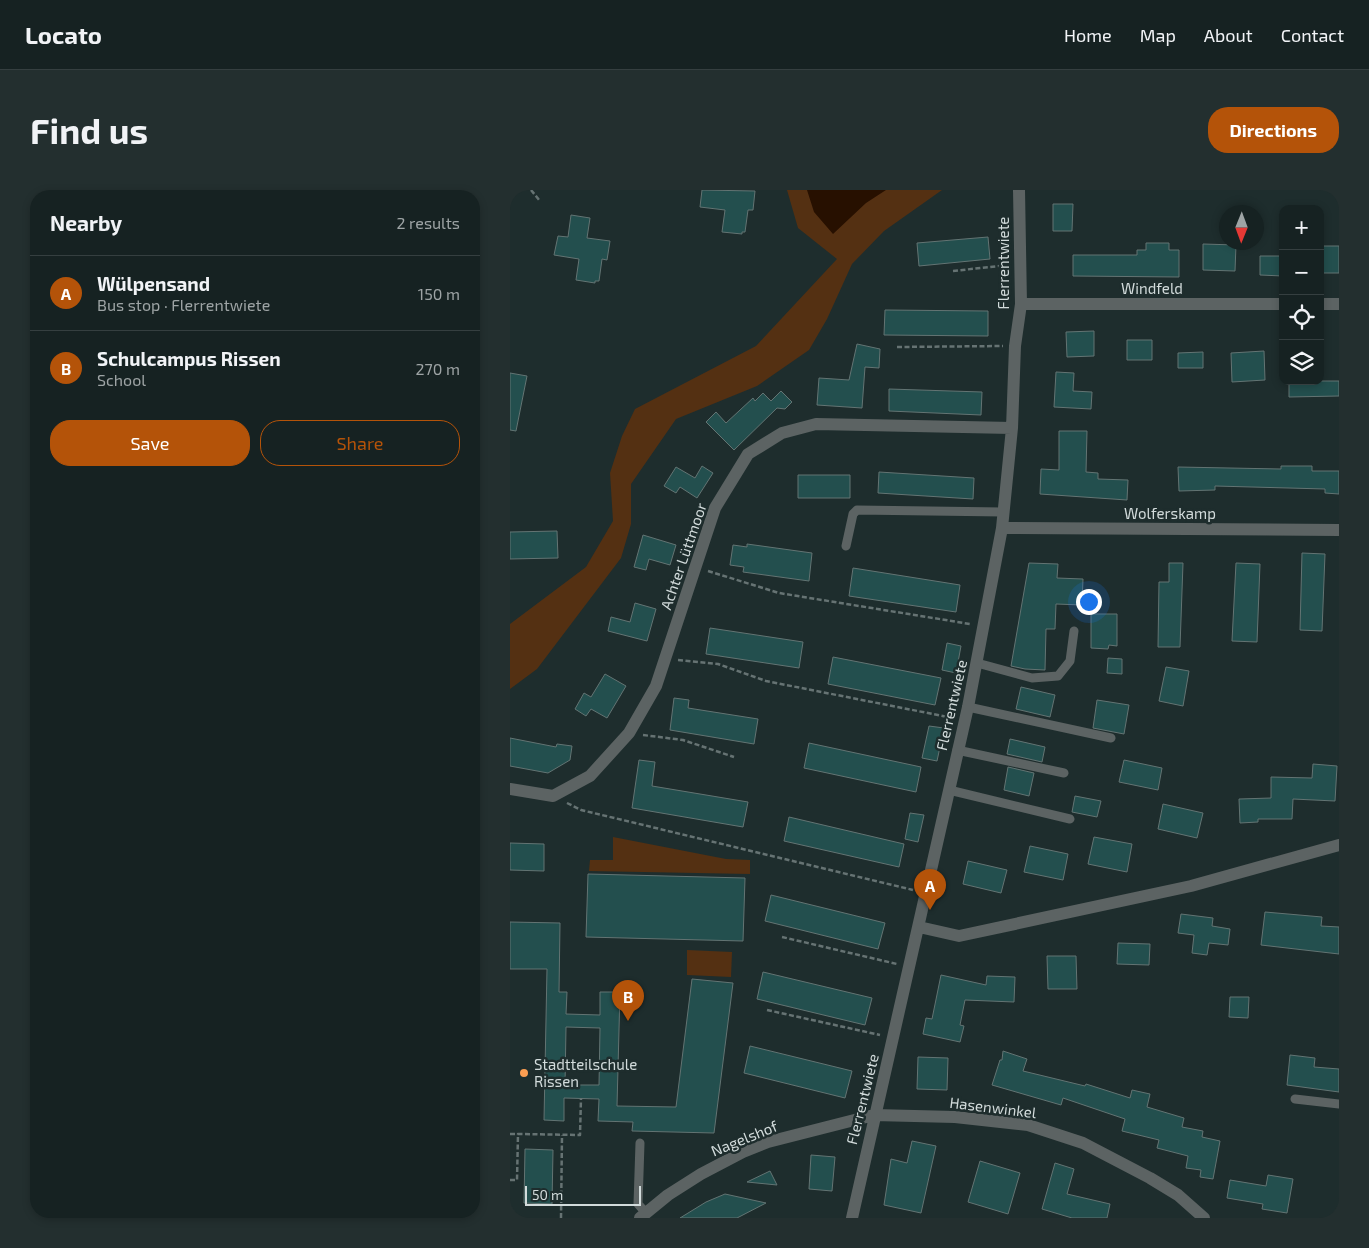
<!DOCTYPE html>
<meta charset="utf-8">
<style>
body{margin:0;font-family:"Exo 2",sans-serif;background:#232f2f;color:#f1f3f6}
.controls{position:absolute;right:15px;top:15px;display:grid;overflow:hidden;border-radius:10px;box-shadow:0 2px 8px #0003}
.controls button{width:45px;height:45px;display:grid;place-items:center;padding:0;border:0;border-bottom:1px solid #353f40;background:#162222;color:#f1f3f6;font:25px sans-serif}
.compass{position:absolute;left:709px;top:15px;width:45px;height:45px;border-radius:50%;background:#162222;box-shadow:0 2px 8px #0003;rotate:181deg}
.scale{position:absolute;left:15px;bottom:12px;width:116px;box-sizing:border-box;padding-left:5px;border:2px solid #d2dbdb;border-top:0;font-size:14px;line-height:18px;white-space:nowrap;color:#d2dbdb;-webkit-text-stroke:4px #1e2d2d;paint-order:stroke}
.you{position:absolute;left:578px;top:411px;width:18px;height:18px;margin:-12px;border:4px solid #fff;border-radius:50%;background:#1a73e8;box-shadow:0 0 0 8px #1a73e833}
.badge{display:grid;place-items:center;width:32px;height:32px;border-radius:50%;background:#b45309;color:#fff;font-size:16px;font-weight:700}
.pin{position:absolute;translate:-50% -41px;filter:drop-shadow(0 1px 2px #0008)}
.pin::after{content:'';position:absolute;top:26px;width:18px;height:15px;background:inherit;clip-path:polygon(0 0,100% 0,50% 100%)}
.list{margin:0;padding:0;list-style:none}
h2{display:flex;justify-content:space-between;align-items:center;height:65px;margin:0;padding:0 20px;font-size:21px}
h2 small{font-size:16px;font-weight:400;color:#9ea4a5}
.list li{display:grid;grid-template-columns:32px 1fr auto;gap:15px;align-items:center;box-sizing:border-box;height:75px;padding:0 20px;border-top:1px solid #353f40}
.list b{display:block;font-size:19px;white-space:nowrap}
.list p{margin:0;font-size:16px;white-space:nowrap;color:#9ea4a5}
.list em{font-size:16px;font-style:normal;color:#9ea4a5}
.actions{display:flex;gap:10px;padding:15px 20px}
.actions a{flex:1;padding:11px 0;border:1px solid #b45309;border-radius:20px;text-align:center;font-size:18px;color:#b45309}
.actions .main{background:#b45309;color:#fff}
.icon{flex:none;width:28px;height:28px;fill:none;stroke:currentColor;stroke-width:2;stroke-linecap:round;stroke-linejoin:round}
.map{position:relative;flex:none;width:829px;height:1028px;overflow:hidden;border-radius:20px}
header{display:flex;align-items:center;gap:30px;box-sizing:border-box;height:70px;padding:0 25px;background:#162222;border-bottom:1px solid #353f40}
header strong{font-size:24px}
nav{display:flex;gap:28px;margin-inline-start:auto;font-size:18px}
.intro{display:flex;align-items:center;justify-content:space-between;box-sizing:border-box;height:120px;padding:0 30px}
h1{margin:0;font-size:35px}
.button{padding:12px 22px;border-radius:20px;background:#b45309;color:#fff;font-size:18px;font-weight:700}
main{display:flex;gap:30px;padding:0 30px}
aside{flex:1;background:#162222;border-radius:20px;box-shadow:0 2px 8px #0003}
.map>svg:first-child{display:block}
.green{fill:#543012}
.water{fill:#271000}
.building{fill:#234f4e;stroke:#637473;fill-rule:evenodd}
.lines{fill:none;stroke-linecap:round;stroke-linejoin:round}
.path{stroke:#667373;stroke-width:2.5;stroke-dasharray:5 2.5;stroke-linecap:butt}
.lane{stroke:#5c6363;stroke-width:9}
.street{stroke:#5c6363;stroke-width:12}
.poi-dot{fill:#fb9e52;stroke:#1e2d2d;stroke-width:2}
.labels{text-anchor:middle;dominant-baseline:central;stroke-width:5;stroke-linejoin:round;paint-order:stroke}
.street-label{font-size:15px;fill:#d2dbdb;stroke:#1e2d2d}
.poi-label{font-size:15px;fill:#d2dbdb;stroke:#1e2d2d;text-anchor:start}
</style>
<header>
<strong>Locato</strong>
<nav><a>Home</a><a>Map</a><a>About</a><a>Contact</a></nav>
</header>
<div class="intro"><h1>Find us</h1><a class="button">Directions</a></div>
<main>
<aside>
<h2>Nearby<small>2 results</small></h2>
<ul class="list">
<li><span class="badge">A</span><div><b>Wülpensand</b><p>Bus stop · Flerrentwiete</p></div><em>150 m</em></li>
<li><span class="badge">B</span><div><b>Schulcampus Rissen</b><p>School</p></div><em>270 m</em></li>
</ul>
<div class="actions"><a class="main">Save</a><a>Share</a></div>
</aside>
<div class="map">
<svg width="829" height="1028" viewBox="0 0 829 1028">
<rect width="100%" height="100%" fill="#1e2d2d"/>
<!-- green -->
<path class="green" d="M277,0H432L374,41L342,74L317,129L299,160L247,196L166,229L121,294V334L111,368L27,479L0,499V434L76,377L103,331L100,283L112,246L125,219L246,156L327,69L288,38Z
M103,647L216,669L240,670V684L79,681L80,670H103Z
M177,760L222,762L221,787L177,785Z"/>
<!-- water -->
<path class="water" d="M297,0H376L356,13L323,44L304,22Z"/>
<!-- building -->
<path class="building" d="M192,0L245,1L243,20H238L235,42H232V44L212,42L215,20L190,17Z
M543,14H563L562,41H543Z
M61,25L80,28L77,48L100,51L97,70L92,69L89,91H85V93L66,90L69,69L44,65L48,46L58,47Z
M478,47L480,69L409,76L407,53Z
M636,53H659V60H669V87L563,86V65H627V60H636Z
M693,54L726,55L725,81L693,80Z
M810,56H829V83H810Z
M750,66H773V86L750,85Z
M375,120L478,121V146L374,145Z
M584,141V166L557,167L556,142Z
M617,150H642V170H617Z
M347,154L370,159L369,178L355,177L352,218L307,215L309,188L339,190Z
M754,161L755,190L722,192L721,163Z
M693,162V178H668V163Z
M546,182L564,183L563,201L582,202L581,219L544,217Z
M0,183L17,186L6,241L0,240Z
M779,191H829V206L779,207Z
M379,199L472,202L471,225L379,221Z
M271,201L282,212L275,219L267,218L224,260L196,232L206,222L216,233L243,208L245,211L253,203L261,211Z
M549,241H577L576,282L588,283V289L618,290L617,310L530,304L531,279L549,280Z
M192,276L203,283L187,308L170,297L166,303L154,296L166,277L185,288Z
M771,276H802V281H829V304L815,303V299L705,296V300L669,301L668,277L771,279Z
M369,282L464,288L463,309L368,303Z
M288,285H340V308H288Z
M47,341L48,368L0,369V342Z
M133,345L166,355L160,375L139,369L136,380L124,377Z
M237,354L302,363L299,391L233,382L234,377L220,375L223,355L237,357Z
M792,363L815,364L812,441L790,440Z
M519,373L548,374L547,388L573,389L572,415L546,414L545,439H536L535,480L515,479L501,476Z
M659,373H673L670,457H648L649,392H659Z
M726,373L750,374L747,452L722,451Z
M343,378L450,395L446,422L339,406Z
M125,413L146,419L137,451L98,441L101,427L120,432Z
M581,424H607V456L599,455L598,459L581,458Z
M200,438L293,452L289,478L196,464Z
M437,453L451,456L446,483L432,480Z
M323,467L431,488L425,515L318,494Z
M598,468L612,469V484L597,483Z
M656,477L679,481L673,516L649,511Z
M95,484L116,496L97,528L81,519L76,526L65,519L74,503L81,507Z
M511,497L545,505L540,527L506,519Z
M164,508L179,510L178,518L248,529L244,554L160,540Z
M587,510L619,515L614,544L583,538Z
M419,536L434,538L427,571L412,568Z
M0,548L46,557L47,554L62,556L60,570L38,583L0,576Z
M500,549L535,557L532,572L497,564Z
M299,553L411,577L406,602L294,578Z
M129,570L145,572L142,596L238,612L233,637L122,618Z
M614,570L652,578L648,600L609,592Z
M803,574L827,576L825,611L783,609L782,629H748V632L730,633L729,609L761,608V587L802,588Z
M498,577L524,583L519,606L494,600Z
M565,606L591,611L587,627L562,622Z
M653,614L693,623L687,648L648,639Z
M400,623L414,625L408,652L395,649Z
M279,627L394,654L389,677L274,651Z
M584,647L622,654L617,682L578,674Z
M0,653L34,654V681L0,680Z
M520,656L558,664L553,690L514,682Z
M458,671L497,680L491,703L453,694Z
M78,684L235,688L233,751L76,747Z
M261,705L375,733L368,759L255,731Z
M755,722L812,727L811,736L829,737V764L751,755Z
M671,724L703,728L702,736L720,739L718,755L699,753L697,765L682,763L684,745L668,743Z
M0,732L50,733L49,802H57L56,824L90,825V802H110L107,916L166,917L182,789L223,793L204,943L122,941L123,932L88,931L89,909L54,908V931L34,930L37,779H0ZM56,837L90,838L89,895H55Z
M608,753L640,754L639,775L607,774Z
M537,766H566L567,799H538Z
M253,782L362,808L355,835L247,809Z
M431,785L476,795L477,786L505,787L504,812L455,810L450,835L454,836L450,852L413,844L416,828L422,829Z
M720,807H739L738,828L719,827Z
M240,856L342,881L335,908L234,883Z
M493,861L517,869L513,881L575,896L576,894L620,908L622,900L640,904L637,917L674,928L672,937L693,941L692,947L710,951L703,989L690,987L691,980L676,978L678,966L647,958L649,950L612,941L615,929L553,908L551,915L482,895L490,870H492Z
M780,865L805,868L804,877L829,879V902L777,895Z
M408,867L438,868L437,900L407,899Z
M402,951L426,956L411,1023L374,1015L381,969L397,973Z
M15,959L43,960L42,1014L14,1013Z
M301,965L325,967L322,1001L299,999Z
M470,971L510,983L498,1024L458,1012Z
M545,973L564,979L557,1004L600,1014L597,1028H562L532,1019Z
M260,981L267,995L237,992Z
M758,985L783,989L777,1023L752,1019L753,1014L717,1008L720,990L756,996Z
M215,1004L256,1013L227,1028H170L196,1012Z"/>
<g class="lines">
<!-- path -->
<path class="path" d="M21,0L30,11
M443,81L498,75
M387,157L493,156
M198,381L269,403L460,434
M168,470L208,474L256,491L443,528
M133,545L173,550L224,567
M57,613L71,620L403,700
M272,747L387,774
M257,820L370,845
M0,944H8
M0,990H7L8,944L70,945L71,908
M51,1028L52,945"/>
<!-- lane -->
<path class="lane" d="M336,356L343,324L347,320L493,322
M467,473L522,488L548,486L560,471L564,441
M458,517L601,548
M447,560L554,583
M439,600L560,629
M785,909L829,914
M130,953L128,1014L136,1023"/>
<!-- street -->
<path class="street" d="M511,114H773
M810,114H829
M492,338L829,340
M0,599L43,606L80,586L119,543L146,496L205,318L238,264L272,243L306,234L502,238
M409,737L449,746L681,696L829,655
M130,1028L158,1005L191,984L233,962L258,952L364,925L445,927L518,935L573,953L640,988L668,1005L694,1028
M342,1028L458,517L492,338L502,238L505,156L511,114L509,0"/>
</g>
<!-- markers -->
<circle class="poi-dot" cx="14" cy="883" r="5"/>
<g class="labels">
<!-- street labels -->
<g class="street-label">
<text transform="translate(493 73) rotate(-90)">Flerrentwiete</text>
<text x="642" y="98">Windfeld</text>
<text x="660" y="323">Wolferskamp</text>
<text transform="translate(173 366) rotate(-71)">Achter Lüttmoor</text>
<text transform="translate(441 515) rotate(-77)">Flerrentwiete</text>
<text transform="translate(352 909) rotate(-76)">Flerrentwiete</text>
<text transform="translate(483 917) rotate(7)">Hasenwinkel</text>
<text transform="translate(234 948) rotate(-22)">Nagelshof</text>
</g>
<!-- poi labels -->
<g class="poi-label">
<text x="24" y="874">Stadtteilschule<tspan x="24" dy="17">Rissen</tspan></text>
</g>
</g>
</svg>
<div class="controls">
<button>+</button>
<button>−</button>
<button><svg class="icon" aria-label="locate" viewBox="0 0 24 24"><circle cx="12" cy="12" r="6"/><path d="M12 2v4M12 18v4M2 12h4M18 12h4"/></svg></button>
<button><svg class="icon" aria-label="layers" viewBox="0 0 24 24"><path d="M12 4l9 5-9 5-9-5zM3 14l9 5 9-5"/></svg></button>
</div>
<svg class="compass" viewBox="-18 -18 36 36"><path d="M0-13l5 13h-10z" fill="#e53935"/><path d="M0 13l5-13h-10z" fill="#9ea4a5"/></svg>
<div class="scale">50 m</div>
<div class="you"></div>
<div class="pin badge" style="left:420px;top:720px">A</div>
<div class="pin badge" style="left:118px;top:831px">B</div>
</div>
</main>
